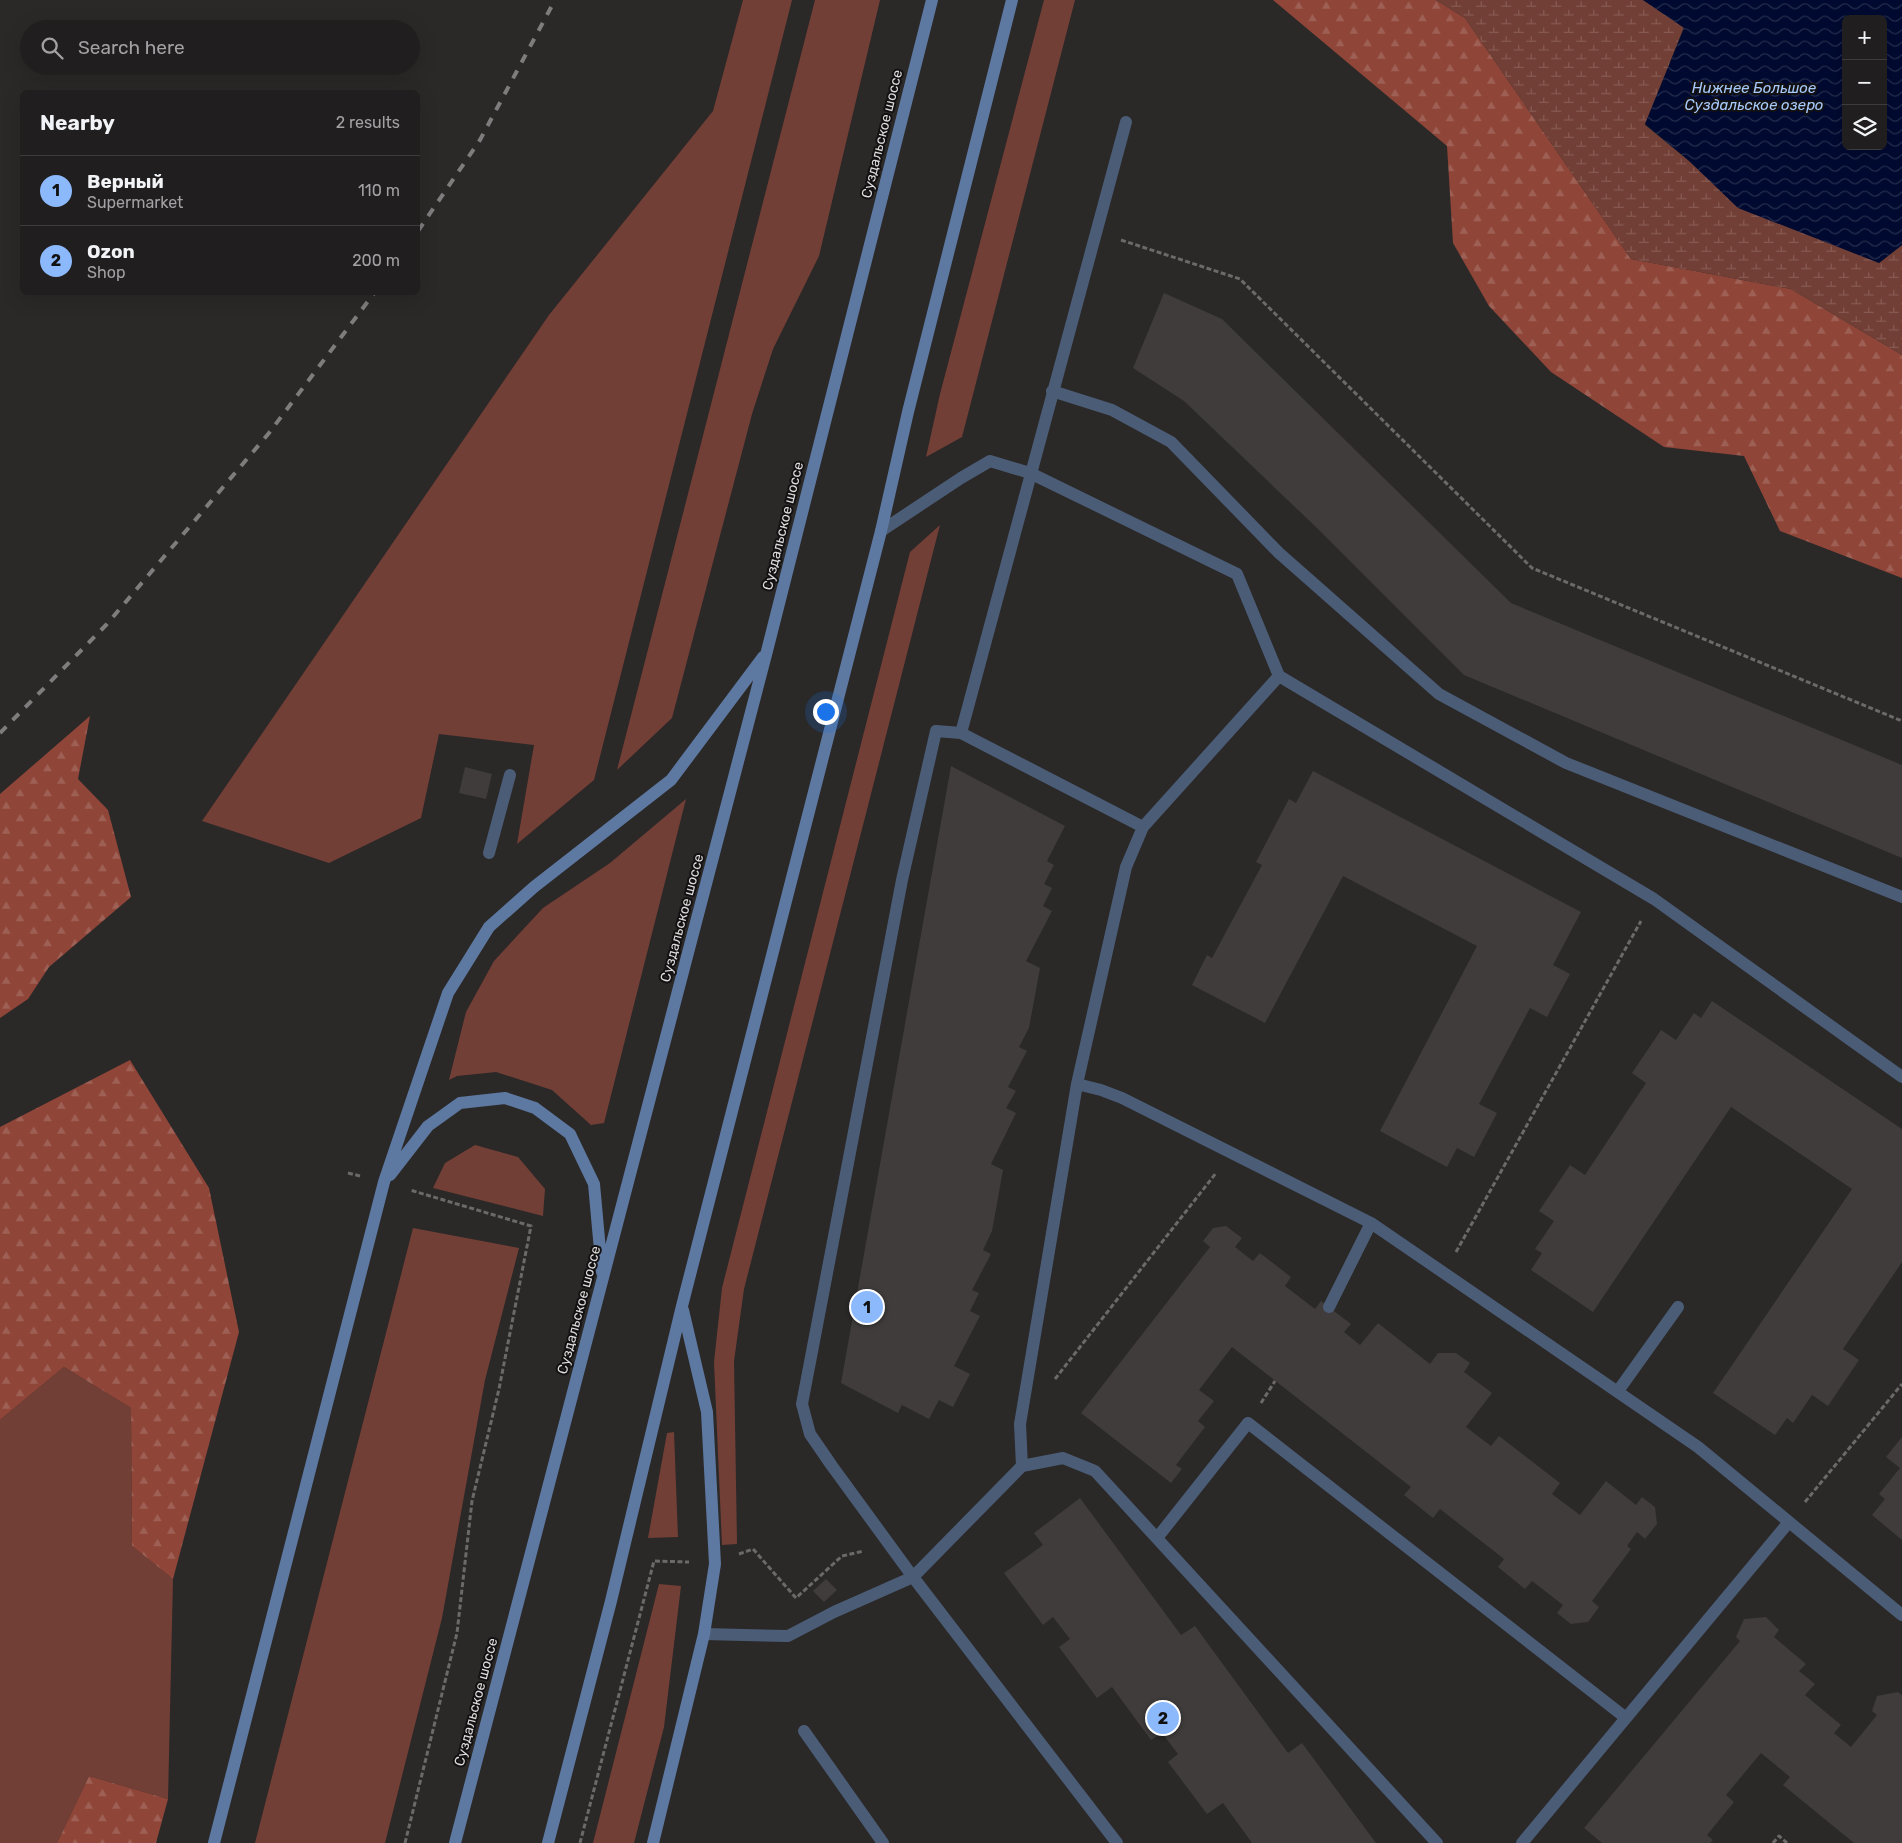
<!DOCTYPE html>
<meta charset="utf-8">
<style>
body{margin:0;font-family:Rubik,sans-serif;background:#282727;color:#f1f3f6}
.controls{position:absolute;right:15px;top:15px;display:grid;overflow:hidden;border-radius:8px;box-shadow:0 5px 20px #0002}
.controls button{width:45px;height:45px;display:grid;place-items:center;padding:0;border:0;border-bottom:1px solid #3d3c3c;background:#201e1e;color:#f1f3f6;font:25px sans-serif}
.you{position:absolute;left:825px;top:711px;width:18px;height:18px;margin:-12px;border:4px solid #fff;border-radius:50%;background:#1a73e8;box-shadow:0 0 0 8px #1a73e833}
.badge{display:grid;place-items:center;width:32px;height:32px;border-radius:50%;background:#8bb9fc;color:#111;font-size:16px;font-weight:700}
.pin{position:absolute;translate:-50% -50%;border:2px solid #fff;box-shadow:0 1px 5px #0006}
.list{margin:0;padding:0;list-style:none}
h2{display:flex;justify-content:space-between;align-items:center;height:65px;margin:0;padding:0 20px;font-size:21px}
h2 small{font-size:16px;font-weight:400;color:#a2a2a4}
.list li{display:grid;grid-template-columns:32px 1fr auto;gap:15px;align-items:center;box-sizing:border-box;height:70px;padding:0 20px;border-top:1px solid #3d3c3c}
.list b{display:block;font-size:19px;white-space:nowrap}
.list p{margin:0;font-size:16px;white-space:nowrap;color:#a2a2a4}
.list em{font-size:16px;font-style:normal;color:#a2a2a4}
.icon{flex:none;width:28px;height:28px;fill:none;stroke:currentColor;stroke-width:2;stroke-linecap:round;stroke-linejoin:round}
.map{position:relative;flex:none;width:1902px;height:1843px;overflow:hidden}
.search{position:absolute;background:#201e1e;box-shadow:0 5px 20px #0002;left:20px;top:20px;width:400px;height:55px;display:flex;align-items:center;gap:12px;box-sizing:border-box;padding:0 18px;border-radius:28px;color:#a2a2a4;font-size:19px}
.panel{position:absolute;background:#201e1e;box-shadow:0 5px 20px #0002;left:20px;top:90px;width:400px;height:205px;border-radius:8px}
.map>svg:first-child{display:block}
.green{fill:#723f36}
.forest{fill:url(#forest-firs)}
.wetland{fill:url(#wetland-marsh)}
.water{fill:url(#water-waves);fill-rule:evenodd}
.building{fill:#3f3c3b}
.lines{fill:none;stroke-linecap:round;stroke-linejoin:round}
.path{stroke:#6c6969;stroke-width:3;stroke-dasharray:5 2.5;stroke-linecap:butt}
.service{stroke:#4b5d76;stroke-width:12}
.secondary{stroke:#5d79a1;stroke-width:12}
.rail{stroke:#7e7c7c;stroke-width:4;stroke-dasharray:9 9;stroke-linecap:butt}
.labels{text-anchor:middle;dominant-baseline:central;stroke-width:4;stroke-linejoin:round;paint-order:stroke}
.street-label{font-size:14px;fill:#dedcdc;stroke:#131111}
.water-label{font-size:15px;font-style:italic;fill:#a7cafc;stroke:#131111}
</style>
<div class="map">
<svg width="1902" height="1843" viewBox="0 0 1902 1843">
<defs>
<pattern id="forest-firs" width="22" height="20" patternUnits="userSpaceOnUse" patternTransform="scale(1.25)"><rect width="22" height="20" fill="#8f4538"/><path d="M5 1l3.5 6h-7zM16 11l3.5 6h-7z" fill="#9e5f54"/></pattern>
<pattern id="wetland-marsh" width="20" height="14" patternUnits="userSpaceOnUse" patternTransform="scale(1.25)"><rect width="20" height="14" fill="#723f36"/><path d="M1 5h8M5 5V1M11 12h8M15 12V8" fill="none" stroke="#865a52"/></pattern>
<pattern id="water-waves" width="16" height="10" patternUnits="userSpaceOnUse" patternTransform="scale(1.25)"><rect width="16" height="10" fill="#000a30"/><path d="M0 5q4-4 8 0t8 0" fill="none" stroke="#252d4d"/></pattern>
</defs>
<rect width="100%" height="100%" fill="#2b2828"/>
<!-- green -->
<path class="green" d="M743,0H792L594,780L517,844L534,745L439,734L421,818L329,863L202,821L549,315L713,111Z
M815,0H880L819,256L773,349L752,414L672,718L617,770Z
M1044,0H1075L962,437L926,457L940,394Z
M940,525L744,1289L734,1361L737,1544L722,1545L714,1362L722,1288L910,552Z
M686,799L604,1123L591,1125L552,1090L496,1072L457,1076L449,1080L466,1012L494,961L543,908L610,863Z
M475,1145L518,1157L545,1189L543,1216L433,1188L445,1163Z
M413,1228L519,1248L485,1380L442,1618L385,1843H255Z
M64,1367L131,1408L132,1546L173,1579L168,1799L89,1776L57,1843H0V1420Z
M674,1432L678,1537L648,1538L667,1433Z
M659,1584L681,1586L664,1727L634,1843H593Z"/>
<!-- forest -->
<path class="forest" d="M1273,0H1436L1465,18L1631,259L1791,289L1902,355V578L1780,531L1744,456L1664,447L1551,372L1489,306L1453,243L1447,146Z
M90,716L78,779L108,810L131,897L49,967L28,999L0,1018V794Z
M130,1060L209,1188L239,1332L173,1579L132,1546L131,1408L64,1367L0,1420V1127Z
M89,1776L168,1799L156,1843H57Z"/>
<!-- wetland -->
<path class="wetland" d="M1436,0H1643L1684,27L1645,125L1688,160L1879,263L1902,245V355L1791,289L1631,259L1465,18Z"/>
<!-- water -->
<path class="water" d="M1643,0H1902V245L1879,263L1738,208L1688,160L1645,124L1684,28ZM1846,19H1883V146H1846Z"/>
<!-- building -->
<path class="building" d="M1164,293L1222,319L1511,603L1902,765V858L1464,675L1318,529L1184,401L1133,368Z
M951,766L1065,826L1047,861L1054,865L1044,884L1052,888L1043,906L1052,911L1026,961L1040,968L1029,1028L1019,1047L1027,1051L1008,1087L1016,1091L1006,1108L1016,1113L991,1164L1003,1170L992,1231L983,1250L991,1254L972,1290L979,1293L970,1311L980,1316L954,1366L970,1374L953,1407L939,1400L929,1419L902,1405L898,1413L841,1383Z
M465,767L492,774L486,799L459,793Z
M1313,771L1581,912L1553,965L1570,974L1547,1017L1530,1008L1479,1104L1497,1113L1474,1157L1457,1148L1447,1167L1380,1131L1477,946L1343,876L1265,1023L1192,985L1207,955L1212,958L1262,865L1256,862L1289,799L1296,803Z
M1712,1001L1902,1129V1262L1843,1349L1859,1360L1828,1406L1812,1395L1793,1423L1787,1418L1775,1435L1713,1393L1852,1189L1731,1107L1593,1312L1531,1270L1542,1253L1535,1249L1554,1221L1539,1211L1570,1165L1585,1175L1646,1083L1632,1073L1661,1030L1676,1040L1694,1013L1701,1018Z
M1226,1226L1242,1238L1235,1247L1253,1261L1260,1253L1291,1277L1285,1286L1315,1309L1321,1301L1351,1324L1344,1332L1360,1345L1378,1323L1430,1364L1438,1353H1456L1470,1363L1464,1372L1492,1393L1466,1427L1491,1446L1499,1436L1560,1483L1552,1494L1580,1515L1606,1481L1636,1505L1642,1497L1655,1507L1657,1524L1645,1539L1637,1532L1627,1546L1631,1549L1592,1601L1599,1607L1588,1622L1571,1624L1557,1613L1563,1605L1532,1581L1525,1589L1498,1567L1504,1559L1440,1509L1433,1518L1404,1495L1411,1487L1232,1347L1199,1390L1214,1401L1198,1421L1205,1427L1176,1465L1182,1469L1171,1483L1081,1413L1210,1247L1203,1241L1213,1228Z
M1902,1437V1540L1872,1515L1885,1499L1879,1494L1900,1468L1886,1457Z
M1080,1498L1181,1635L1195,1626L1288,1753L1302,1743L1376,1843H1252L1223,1803L1207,1814L1168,1762L1178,1754L1162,1733L1151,1740L1112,1687L1097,1698L1059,1647L1070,1639L1053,1617L1043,1625L1004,1573L1043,1545L1034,1533Z
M826,1579L837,1590L824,1602L813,1591Z
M1766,1617L1779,1630L1774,1637L1806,1664L1799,1671L1815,1684L1805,1695L1841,1725L1834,1733L1851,1747L1877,1715L1872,1711L1877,1696L1898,1692L1902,1695V1843H1854L1783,1785L1790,1777L1761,1753L1726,1795L1734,1802L1707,1835L1713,1840L1710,1843H1602L1584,1828L1740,1641L1736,1637L1744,1619Z"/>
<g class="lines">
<!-- path -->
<path class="path" d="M1121,240L1240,279L1532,568L1902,721
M348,1173L360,1176
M1456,1252L1641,921
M1055,1379L1216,1173
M1261,1403L1275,1381
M1805,1502L1902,1384
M739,1554L753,1549L796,1598L842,1556L864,1551
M405,1843L457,1633L472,1501L499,1389L531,1226L410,1190
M580,1843L654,1561L689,1562
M1773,1843L1779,1836L1787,1843"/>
<!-- service -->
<path class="service" d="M1052,391L1112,410L1171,442L1279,553L1439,694L1566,763L1902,897
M881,531L961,478L990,461L1030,473L1237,574L1279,676
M961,733L1126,122
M1143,827L1279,676L1654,899L1902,1077
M489,853L510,775
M1077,1084L1101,1090L1122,1098L1371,1223L1698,1447L1902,1615
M1329,1307L1371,1223
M1618,1391L1678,1307
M1022,1466L1020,1424L1077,1084L1126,867L1143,827L961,733L936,731L902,880L802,1404L810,1434L832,1466L913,1577L1117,1843
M1157,1538L1248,1423L1626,1718
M704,1634L788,1636L834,1612L913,1577L1022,1466L1063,1458L1095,1471L1437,1843
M804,1731L883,1843
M1522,1843L1789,1522"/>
<!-- secondary -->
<path class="secondary" d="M390,1175L428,1126L460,1103L505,1098L535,1108L570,1134L594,1184L602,1272
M214,1843L384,1182L448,993L489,927L534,887L671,780L763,657
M455,1843L767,651L932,0
M548,1843L611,1601L682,1306L881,531L908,412L1012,0
M653,1843L704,1634L715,1564L707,1412L683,1310"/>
<!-- rail -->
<path class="rail" d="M418,231L480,140L555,0
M0,733L107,624L269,433L375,292"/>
</g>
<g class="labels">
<!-- street labels -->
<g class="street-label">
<text transform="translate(882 134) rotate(-76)">Суздальское шоссе</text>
<text transform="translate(783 526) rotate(-76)">Суздальское шоссе</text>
<text transform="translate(682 918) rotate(-75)">Суздальское шоссе</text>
<text transform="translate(579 1310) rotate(-75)">Суздальское шоссе</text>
<text transform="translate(476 1702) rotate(-75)">Суздальское шоссе</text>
</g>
<!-- water labels -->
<g class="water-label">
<text x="1754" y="88">Нижнее Большое<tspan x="1754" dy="17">Суздальское озеро</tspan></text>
</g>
</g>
</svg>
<div class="controls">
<button>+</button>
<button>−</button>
<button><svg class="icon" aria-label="layers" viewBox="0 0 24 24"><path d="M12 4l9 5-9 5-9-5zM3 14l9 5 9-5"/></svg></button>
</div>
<div class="you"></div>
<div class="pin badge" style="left:867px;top:1307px">1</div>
<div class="pin badge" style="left:1163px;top:1718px">2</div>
<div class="search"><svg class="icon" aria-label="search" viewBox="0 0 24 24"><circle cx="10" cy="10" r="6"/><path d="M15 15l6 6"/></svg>Search here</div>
<section class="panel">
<h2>Nearby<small>2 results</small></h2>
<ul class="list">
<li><span class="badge">1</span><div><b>Верный</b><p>Supermarket</p></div><em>110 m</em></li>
<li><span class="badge">2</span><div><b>Ozon</b><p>Shop</p></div><em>200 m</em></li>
</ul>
</section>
</div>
